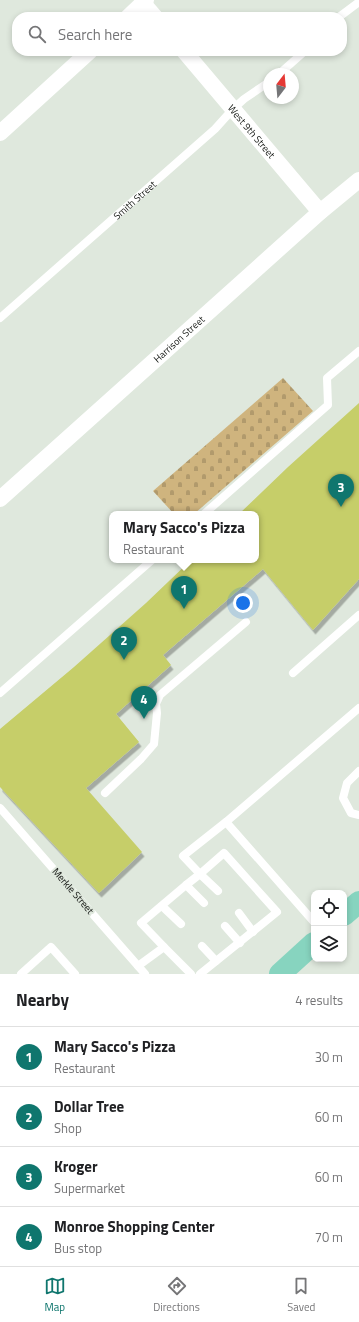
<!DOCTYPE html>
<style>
body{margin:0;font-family:"Titillium Web",sans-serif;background:#f6f6f6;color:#202124}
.controls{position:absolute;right:12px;bottom:12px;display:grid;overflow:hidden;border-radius:8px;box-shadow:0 2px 6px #0003}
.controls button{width:36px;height:36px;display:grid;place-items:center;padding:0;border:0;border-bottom:1px solid #e0e0e0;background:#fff;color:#202124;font:20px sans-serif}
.compass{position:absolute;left:263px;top:68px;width:36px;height:36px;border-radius:50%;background:#fff;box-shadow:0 2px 6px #0003;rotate:16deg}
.you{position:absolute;left:243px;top:603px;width:14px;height:14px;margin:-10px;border:3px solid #fff;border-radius:50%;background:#1a73e8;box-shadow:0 0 0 6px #1a73e833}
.badge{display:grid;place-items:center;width:26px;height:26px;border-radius:50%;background:#0f766e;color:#fff;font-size:13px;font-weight:700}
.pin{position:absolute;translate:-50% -33px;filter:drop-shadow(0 1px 2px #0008)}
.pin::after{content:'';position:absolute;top:21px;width:14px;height:12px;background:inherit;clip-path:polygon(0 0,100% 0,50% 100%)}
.popup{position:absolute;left:109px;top:511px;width:150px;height:52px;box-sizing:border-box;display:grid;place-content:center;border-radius:8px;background:#fff;filter:drop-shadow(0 1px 3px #0005);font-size:13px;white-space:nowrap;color:#757577}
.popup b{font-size:15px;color:#202124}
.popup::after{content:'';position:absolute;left:50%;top:100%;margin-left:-8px;border:8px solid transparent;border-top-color:#fff}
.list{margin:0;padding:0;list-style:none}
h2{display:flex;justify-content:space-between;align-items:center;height:52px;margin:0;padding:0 16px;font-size:17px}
h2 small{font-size:13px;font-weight:400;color:#757577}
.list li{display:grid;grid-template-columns:26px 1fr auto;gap:12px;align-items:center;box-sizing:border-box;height:60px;padding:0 16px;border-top:1px solid #e0e0e0}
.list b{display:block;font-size:15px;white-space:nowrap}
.list p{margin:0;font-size:13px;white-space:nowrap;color:#757577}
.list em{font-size:13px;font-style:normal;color:#757577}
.icon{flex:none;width:22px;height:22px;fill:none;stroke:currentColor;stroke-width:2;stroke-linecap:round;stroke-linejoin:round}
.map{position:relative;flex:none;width:359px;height:974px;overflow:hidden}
.search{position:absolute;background:#fff;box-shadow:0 2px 6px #0003;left:12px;right:12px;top:12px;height:44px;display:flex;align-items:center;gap:10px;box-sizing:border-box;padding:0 14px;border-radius:16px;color:#757577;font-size:15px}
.sheet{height:292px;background:#fff}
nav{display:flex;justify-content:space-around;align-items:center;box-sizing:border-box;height:56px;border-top:1px solid #e0e0e0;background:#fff;font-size:11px;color:#757577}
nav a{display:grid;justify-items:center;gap:2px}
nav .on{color:#0f766e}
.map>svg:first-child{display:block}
.cemetery{fill:url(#cemetery-stones)}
.building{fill:#c6ce69;filter:url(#shadow)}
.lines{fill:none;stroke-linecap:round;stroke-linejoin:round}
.service{stroke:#fff;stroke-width:8}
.minor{stroke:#fff;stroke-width:16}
.primary{stroke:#87d4bf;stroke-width:22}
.labels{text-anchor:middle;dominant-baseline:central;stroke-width:4;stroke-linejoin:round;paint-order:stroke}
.street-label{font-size:10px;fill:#151814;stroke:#dfe8dd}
</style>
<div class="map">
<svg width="359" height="974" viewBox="0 0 359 974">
<defs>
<pattern id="cemetery-stones" width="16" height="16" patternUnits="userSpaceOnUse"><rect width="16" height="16" fill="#cfb47e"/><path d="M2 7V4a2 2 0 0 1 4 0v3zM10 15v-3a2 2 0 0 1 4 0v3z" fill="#b19a6c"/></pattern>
<filter id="shadow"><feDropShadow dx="2.5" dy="4.5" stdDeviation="0" flood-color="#0004"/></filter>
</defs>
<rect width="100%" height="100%" fill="#dfe8dd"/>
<!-- cemetery -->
<path class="cemetery" d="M283,378L313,411L194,514H174L153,491Z"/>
<!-- building -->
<path class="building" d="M359,403V579L313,630L263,569L163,655L171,665L116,714L139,742L86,788L142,852L99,893L0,787V729L74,667L146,603L191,560H256V514H239L288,467Z"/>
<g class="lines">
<!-- service -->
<g class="service">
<path d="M339,17L359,2"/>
<path d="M279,74L305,51"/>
<path id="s1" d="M0,318L215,129L233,109L244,99L269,82"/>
<path d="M204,514L328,405L327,378L359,351"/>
<path d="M293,673L359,615"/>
<path d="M0,693L152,560"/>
<path d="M359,771L347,783L343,798L351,813L359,815"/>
<path d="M105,793L141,759L154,744L157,713L156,704L160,695L246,622"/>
<path d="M0,808L145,974"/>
<path d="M226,822L314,922"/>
<path d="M204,903L186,885L200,874L183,856L226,822L359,708"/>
<path d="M162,906L181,924"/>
<path d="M239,913L253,932"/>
<path d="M225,926L240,943"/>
<path d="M202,946L216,961"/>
<path d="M164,947L141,923L186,885"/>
<path d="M138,966L164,947L191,974"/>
<path d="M21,974L51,947L75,974"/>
<path d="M200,974L277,912L224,853L200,874L218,891"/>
</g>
<!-- minor -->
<g class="minor">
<path d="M143,3L155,17"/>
<path d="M128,17L146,0"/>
<path id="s2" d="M184,51L320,212"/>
<path d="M0,133L90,51"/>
<path id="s3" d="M0,499L320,212L359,180"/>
</g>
<!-- primary -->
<path class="primary" d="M344,915L359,902
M280,974L314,943"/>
</g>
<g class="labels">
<!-- street labels -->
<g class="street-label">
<text stroke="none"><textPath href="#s2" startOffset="105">West 9th Street</textPath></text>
<text stroke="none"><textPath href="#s1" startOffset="179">Smith Street</textPath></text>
<text stroke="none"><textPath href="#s3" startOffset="240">Harrison Street</textPath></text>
<text transform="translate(73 891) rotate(49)">Merkle Street</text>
</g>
</g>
</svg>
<div class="controls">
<button><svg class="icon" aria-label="locate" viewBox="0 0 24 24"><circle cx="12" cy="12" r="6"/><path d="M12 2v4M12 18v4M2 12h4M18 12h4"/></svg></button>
<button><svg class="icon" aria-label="layers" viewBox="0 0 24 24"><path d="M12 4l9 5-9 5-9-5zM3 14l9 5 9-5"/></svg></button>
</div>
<svg class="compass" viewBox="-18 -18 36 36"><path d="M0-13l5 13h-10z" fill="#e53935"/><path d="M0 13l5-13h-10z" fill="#757577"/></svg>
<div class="you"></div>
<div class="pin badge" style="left:184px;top:609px">1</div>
<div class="popup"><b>Mary Sacco's Pizza</b>Restaurant</div>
<div class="pin badge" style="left:124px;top:660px">2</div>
<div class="pin badge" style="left:341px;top:507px">3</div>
<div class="pin badge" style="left:144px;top:719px">4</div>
<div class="search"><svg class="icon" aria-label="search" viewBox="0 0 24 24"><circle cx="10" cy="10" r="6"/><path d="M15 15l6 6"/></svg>Search here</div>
</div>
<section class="sheet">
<h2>Nearby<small>4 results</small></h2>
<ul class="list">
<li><span class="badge">1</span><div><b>Mary Sacco's Pizza</b><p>Restaurant</p></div><em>30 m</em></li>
<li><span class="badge">2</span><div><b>Dollar Tree</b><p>Shop</p></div><em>60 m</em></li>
<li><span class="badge">3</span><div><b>Kroger</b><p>Supermarket</p></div><em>60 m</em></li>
<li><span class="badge">4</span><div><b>Monroe Shopping Center</b><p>Bus stop</p></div><em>70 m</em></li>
</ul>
</section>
<nav>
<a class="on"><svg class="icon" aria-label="map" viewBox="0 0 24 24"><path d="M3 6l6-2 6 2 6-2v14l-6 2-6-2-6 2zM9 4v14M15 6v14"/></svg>Map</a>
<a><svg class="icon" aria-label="directions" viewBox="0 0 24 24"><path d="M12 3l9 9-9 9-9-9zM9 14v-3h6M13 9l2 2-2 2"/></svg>Directions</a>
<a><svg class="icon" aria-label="saved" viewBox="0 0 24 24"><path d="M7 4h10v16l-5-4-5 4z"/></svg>Saved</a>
</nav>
